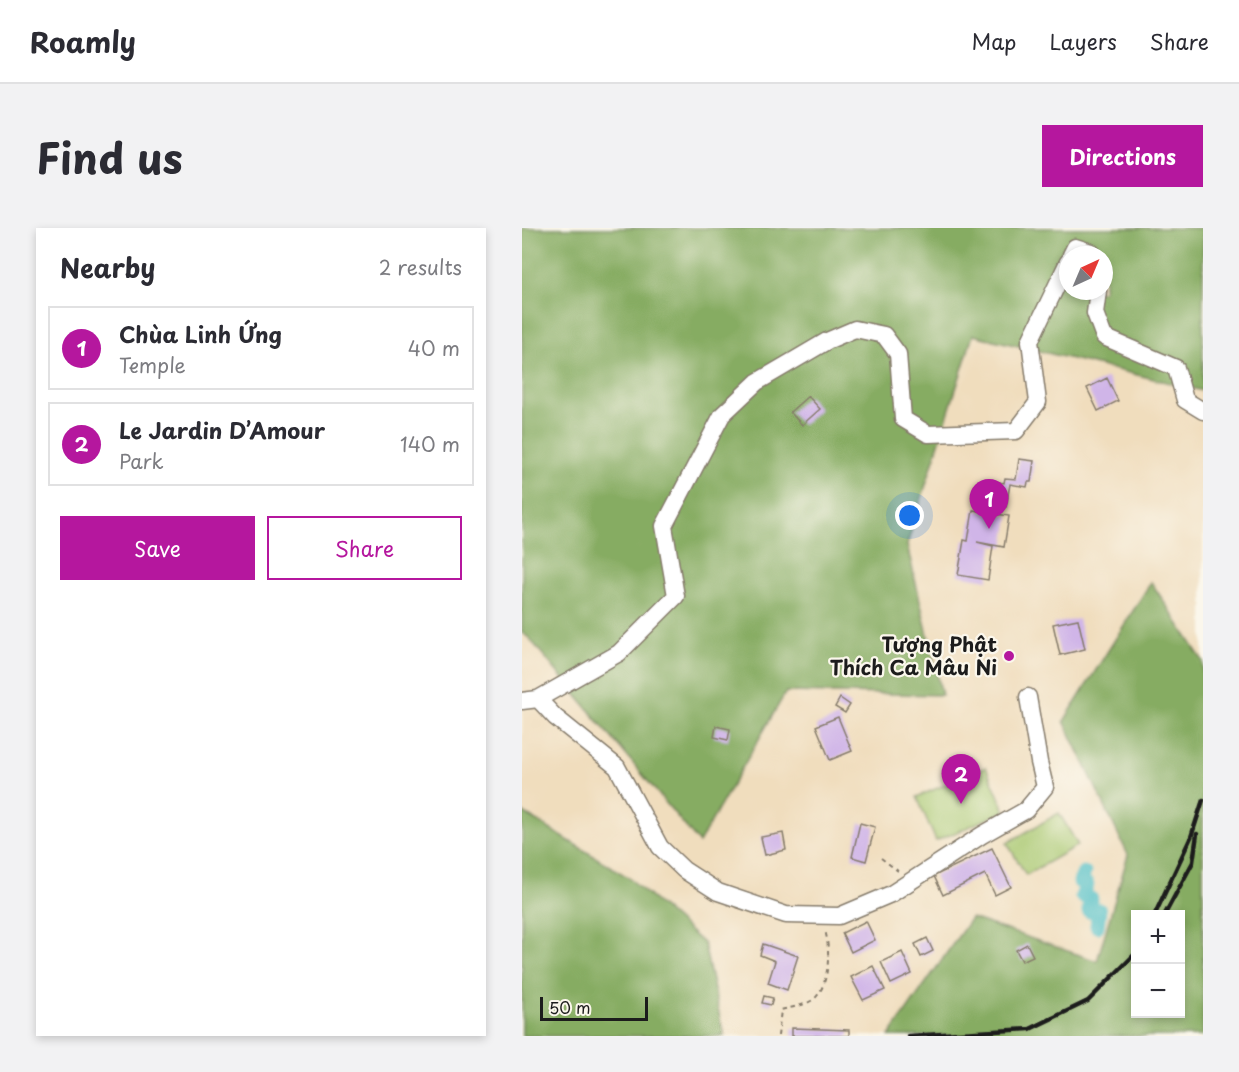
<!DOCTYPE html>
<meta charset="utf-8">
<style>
body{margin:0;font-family:"Playpen Sans",sans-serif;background:#f2f2f3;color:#2b2b33}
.controls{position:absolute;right:18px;bottom:18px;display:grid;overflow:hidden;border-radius:0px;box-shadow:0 3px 9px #0003}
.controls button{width:54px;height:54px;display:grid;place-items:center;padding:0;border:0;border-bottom:2px solid #e1e1e2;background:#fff;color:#2b2b33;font:30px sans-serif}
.compass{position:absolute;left:537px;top:18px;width:54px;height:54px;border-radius:50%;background:#fff;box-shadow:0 3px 9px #0003;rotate:44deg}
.scale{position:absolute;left:18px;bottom:15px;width:108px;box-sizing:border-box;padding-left:6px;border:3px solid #1c1c1c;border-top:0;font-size:16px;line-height:21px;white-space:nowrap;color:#1c1c1c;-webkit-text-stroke:4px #fbf7ec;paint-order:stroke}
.you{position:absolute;left:388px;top:288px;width:21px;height:21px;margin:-15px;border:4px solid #fff;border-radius:50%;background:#1a73e8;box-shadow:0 0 0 9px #1a73e833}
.badge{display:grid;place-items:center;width:39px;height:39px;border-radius:50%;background:#b5179e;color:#fff;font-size:20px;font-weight:700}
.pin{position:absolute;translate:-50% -50px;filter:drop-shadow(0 2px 3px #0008)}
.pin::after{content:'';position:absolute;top:32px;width:21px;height:18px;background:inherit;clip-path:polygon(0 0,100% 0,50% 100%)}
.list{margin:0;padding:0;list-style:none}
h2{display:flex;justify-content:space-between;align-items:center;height:78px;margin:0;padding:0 24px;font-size:26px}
h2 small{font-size:20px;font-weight:400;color:#7c7c81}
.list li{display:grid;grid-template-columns:39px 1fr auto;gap:18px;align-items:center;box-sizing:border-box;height:84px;margin:0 12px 12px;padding:0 12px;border:2px solid #e1e1e2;border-radius:0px}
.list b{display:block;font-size:22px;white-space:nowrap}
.list p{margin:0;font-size:20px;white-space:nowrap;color:#7c7c81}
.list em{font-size:20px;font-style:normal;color:#7c7c81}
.actions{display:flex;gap:12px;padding:18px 24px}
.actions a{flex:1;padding:14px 0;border:2px solid #b5179e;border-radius:0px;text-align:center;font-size:21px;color:#b5179e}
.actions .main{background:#b5179e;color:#fff}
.map{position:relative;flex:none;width:681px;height:808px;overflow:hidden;border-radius:0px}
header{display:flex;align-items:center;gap:36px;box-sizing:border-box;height:84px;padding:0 30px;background:#fff;border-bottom:2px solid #e1e1e2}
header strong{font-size:28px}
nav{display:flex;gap:33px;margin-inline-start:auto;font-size:21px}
.intro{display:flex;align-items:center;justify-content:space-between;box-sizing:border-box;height:144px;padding:0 36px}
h1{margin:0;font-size:42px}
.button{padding:15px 27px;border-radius:0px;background:#b5179e;color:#fff;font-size:21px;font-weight:700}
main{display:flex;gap:36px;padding:0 36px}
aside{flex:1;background:#fff;border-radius:0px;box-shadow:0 3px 9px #0003}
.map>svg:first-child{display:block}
.green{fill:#a8c870;stroke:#627246;stroke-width:1.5}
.forest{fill:#86ac62;stroke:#51643f;stroke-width:1.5;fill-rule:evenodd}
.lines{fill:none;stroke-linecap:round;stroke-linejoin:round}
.canal{stroke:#52c0c6;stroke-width:15}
.building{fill:#d0b5e8}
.minor-casing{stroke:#867c6c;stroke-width:19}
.path{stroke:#867c6c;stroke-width:2;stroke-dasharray:4.5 4.5;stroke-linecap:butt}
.minor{stroke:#fff;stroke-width:16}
.rail{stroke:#1c1c1c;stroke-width:4.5}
.poi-dot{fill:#b5179e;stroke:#fbf7ec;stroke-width:2}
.labels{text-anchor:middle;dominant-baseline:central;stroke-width:4.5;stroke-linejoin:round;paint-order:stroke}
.poi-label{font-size:20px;font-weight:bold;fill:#1c1c1c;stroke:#fbf7ec;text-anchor:end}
</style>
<header>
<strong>Roamly</strong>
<nav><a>Map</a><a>Layers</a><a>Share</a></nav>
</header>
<div class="intro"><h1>Find us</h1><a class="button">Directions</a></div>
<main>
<aside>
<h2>Nearby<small>2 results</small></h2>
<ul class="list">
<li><span class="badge">1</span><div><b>Chùa Linh Ứng</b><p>Temple</p></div><em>40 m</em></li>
<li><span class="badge">2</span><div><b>Le Jardin D’Amour</b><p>Park</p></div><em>140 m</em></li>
</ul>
<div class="actions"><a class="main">Save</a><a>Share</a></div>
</aside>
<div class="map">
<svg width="681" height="808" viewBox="0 0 681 808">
<rect width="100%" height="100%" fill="#fbf7ec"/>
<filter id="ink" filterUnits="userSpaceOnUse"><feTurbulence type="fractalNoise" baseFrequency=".0167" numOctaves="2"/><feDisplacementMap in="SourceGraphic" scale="12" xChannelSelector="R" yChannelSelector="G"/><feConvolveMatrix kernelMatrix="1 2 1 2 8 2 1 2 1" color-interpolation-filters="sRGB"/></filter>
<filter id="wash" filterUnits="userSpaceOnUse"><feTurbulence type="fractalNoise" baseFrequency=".008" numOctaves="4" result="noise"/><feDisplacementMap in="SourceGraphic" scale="24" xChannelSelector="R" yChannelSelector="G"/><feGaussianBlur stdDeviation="1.35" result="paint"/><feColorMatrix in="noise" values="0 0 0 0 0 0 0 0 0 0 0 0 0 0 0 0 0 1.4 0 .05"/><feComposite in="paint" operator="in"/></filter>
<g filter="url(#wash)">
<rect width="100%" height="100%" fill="#f0ddbd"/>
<!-- green -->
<path class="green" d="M464,539L483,583L414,613L395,569Z
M537,585L556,617L504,647L485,615Z"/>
<!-- forest -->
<path class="forest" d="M0,0H681V163L451,107L385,317L420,467L264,464L177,615L7,410L0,405ZM546,27H582V63H546Z
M629,354L681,433V808H367L449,690L575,733L606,627L542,493ZM614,686H658V786H614Z
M0,584L106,649L182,716L202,808H0Z"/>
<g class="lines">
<!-- canal -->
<path class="canal" d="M562,645L558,654L565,657L560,668L569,671L567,683L577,682L575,698"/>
</g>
<g id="blocks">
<!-- building -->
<path class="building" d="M585,150L596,173L576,183L565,160Z
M286,168L298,181L280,197L268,184Z
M497,231L512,233L509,254H506L505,259L488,256L484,279L466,276L470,253L482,255L483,250L494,251Z
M451,282L487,288L482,319L455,314L471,318L466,352L436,347L442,312L446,313Z
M556,391L563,421L538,427L531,396Z
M318,470L328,477L323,485L313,479Z
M316,489L330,523L308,532L294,498Z
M194,498L208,501L206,512L192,509Z
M338,595L353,599L344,633L330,629Z
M261,605L264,622L243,627L239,609Z
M470,620L489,659L473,667L463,646L421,667L412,648Z
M344,693L353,712L329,724L320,705Z
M405,710L411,723L399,729L393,716Z
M241,716L276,728L265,762L246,755L253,733L238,727Z
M505,716L511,728L500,733L494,722Z
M380,724L390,746L369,756L359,734Z
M351,738L363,762L341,772L329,749Z
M242,768L251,770L249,777L240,775Z
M270,800L327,802V808H270Z"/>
</g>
</g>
<g filter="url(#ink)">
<use href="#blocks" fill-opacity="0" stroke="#867c6c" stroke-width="1.5"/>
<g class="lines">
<!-- minor casing -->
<g class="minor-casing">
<path id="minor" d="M549,27L553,19L569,24L571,27
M576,63L573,85L582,109L654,140L663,172L681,183
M16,471L33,489L95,539L138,619L162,642L196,664L264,687L317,688L369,666L460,607L504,582L523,559L517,534L506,469
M0,473L16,471L97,425L154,368L142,298L200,187L235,154L305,113L333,101L362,107L376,126L381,191L406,206L494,203L516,174L508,113L546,34"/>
</g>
<!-- path -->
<path class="path" d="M359,630L376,643
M256,808L259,782C270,779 288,777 295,768C308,752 308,720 303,702"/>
<!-- minor -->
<use href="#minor" class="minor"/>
<!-- rail -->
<path class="rail" d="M633,686L669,609L681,572
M643,686L671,634L675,606
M386,808L508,801L566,773L614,725"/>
</g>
</g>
<!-- markers -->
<circle class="poi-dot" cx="487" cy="428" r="6"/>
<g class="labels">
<!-- poi labels -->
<g class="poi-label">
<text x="475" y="416">Tượng Phật<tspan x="475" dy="23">Thích Ca Mâu Ni</tspan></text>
</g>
</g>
</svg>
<div class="controls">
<button>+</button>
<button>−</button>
</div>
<svg class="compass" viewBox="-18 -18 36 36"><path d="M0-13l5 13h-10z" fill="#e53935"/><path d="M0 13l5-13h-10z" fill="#7c7c81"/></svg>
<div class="scale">50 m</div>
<div class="you"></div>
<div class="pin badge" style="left:467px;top:301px">1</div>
<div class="pin badge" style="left:439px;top:576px">2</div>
</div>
</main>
